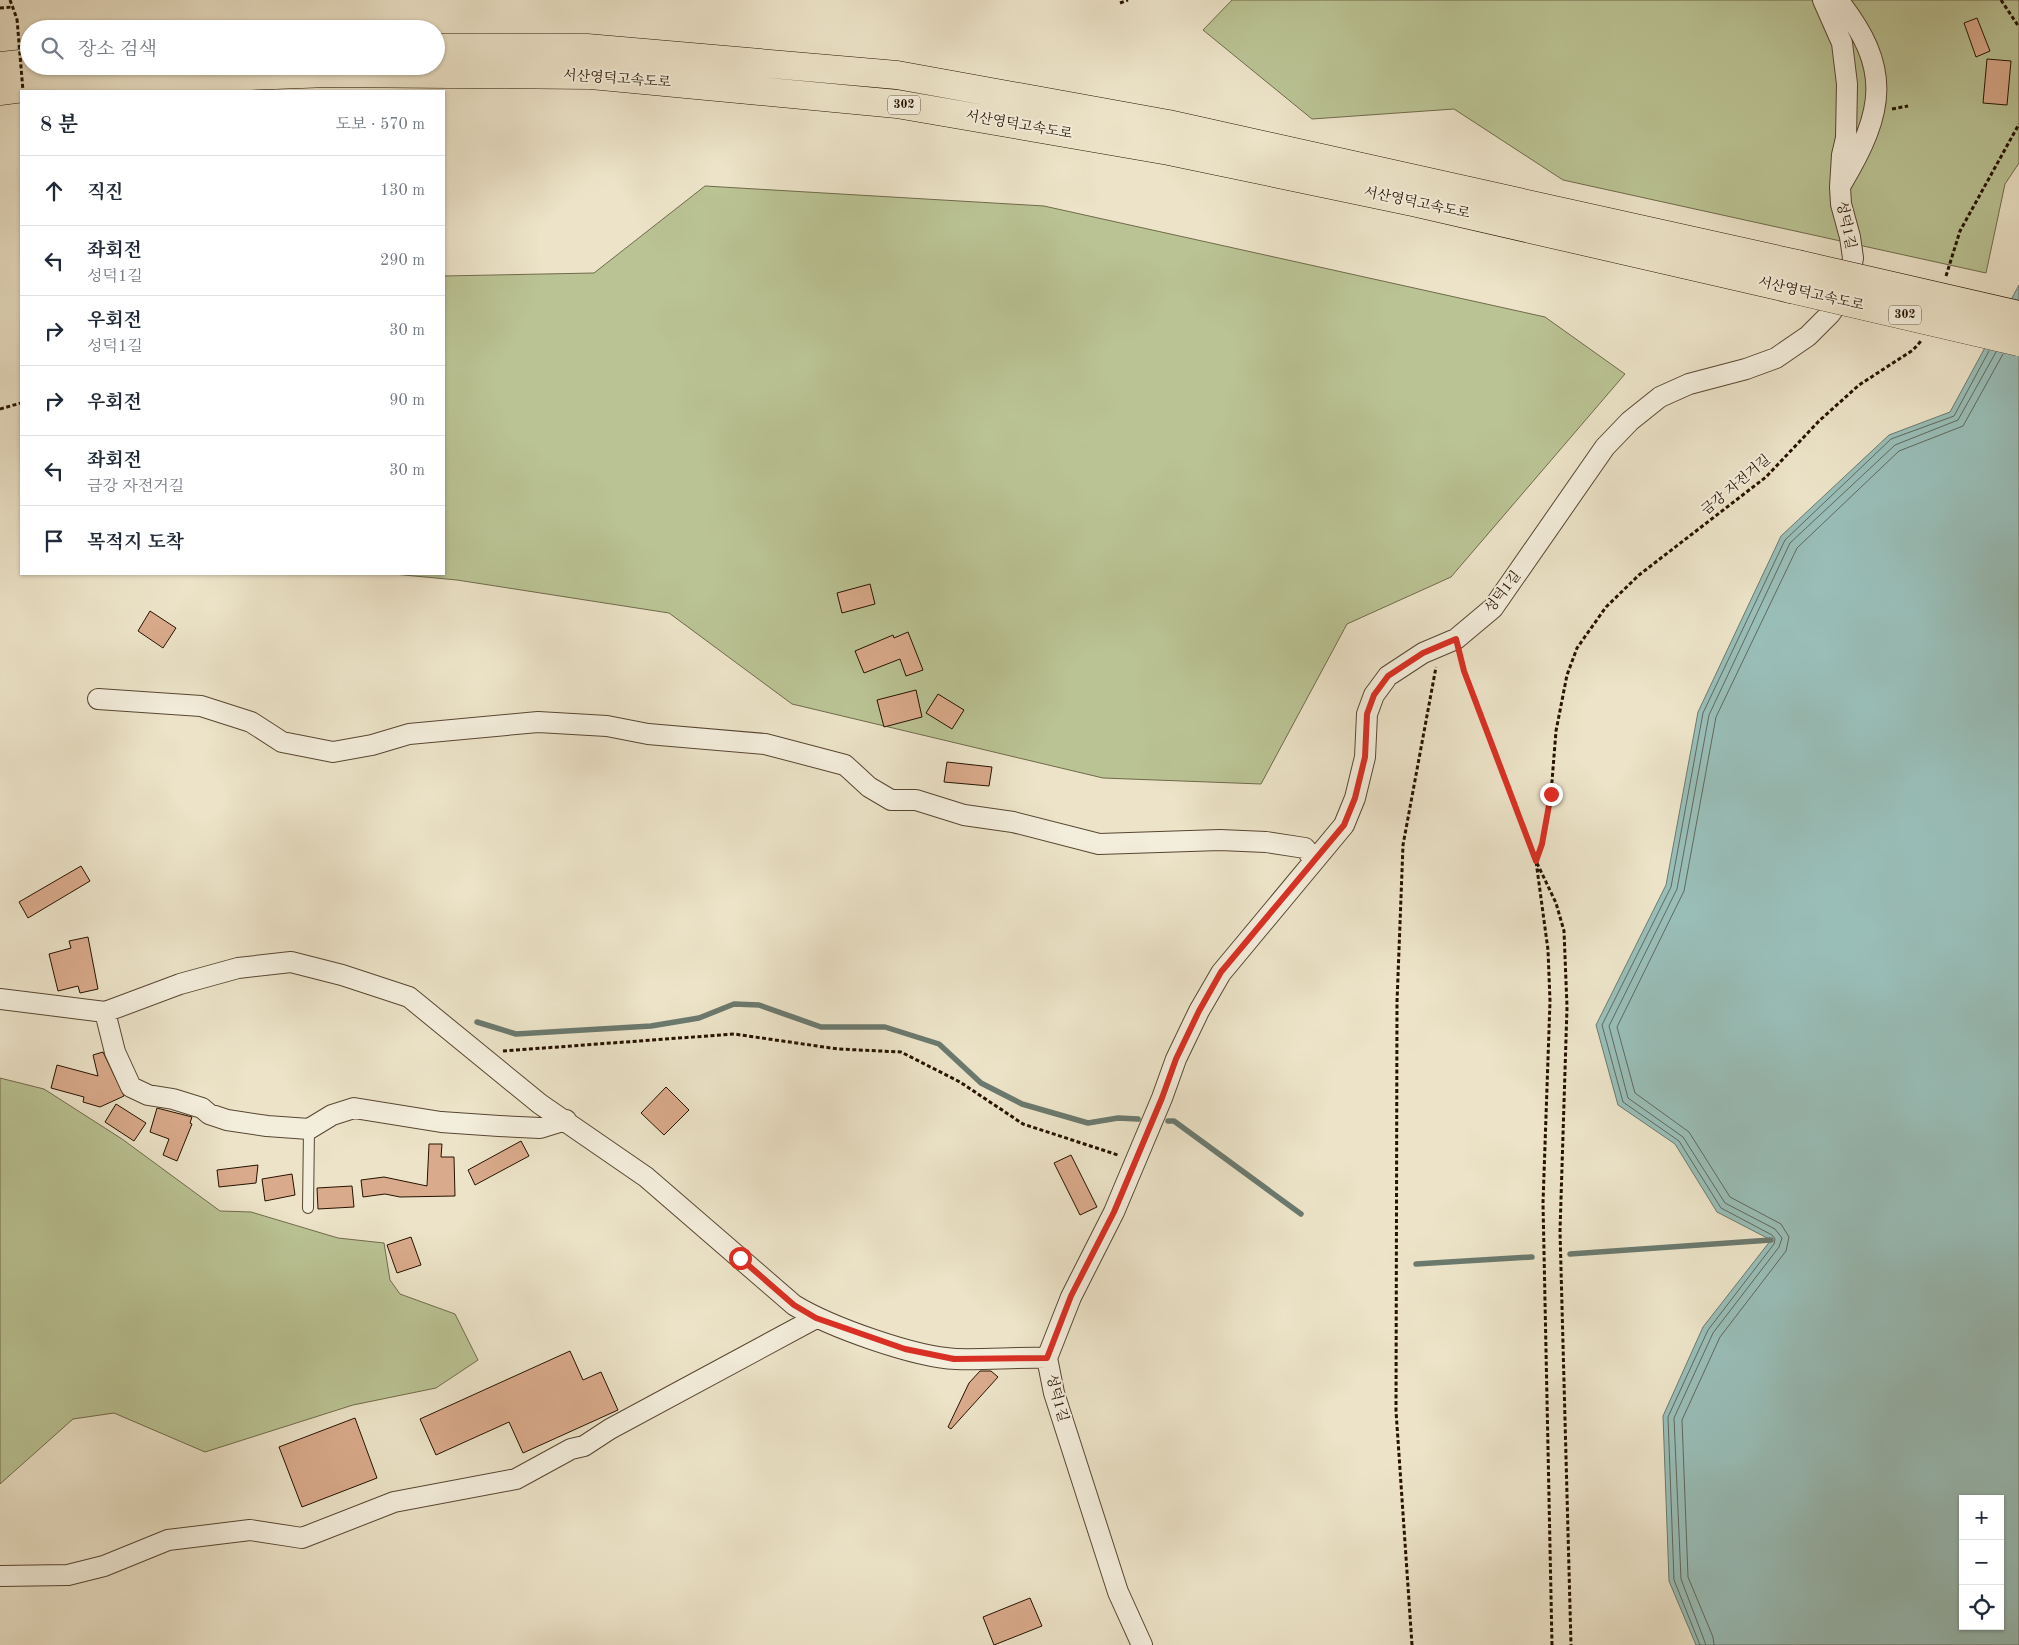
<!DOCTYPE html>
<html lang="ko">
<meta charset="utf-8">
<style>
body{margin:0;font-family:"Old Standard TT","Noto Serif KR",serif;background:#f6f6f7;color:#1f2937}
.controls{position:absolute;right:15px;bottom:15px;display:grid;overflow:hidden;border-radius:0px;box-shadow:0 1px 4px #0004}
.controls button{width:45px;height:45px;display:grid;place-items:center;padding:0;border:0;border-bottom:1px solid #e0e1e3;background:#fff;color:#1f2937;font:25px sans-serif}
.stop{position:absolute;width:15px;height:15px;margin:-11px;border:4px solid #d93025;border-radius:50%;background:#fff}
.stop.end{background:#d93025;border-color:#fff;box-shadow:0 1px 5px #0008}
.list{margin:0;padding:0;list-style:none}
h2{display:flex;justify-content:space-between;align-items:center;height:65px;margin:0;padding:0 20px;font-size:21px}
h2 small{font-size:16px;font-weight:400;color:#747a83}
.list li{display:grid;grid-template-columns:32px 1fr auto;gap:15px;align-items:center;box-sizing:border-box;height:70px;padding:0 20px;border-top:1px solid #e0e1e3}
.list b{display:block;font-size:19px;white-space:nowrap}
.list p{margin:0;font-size:16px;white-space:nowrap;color:#747a83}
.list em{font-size:16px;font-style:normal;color:#747a83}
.icon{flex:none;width:28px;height:28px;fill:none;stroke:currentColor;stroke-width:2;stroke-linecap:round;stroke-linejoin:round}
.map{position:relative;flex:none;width:2019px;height:1645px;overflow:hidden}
.search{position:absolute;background:#fff;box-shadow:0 1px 4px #0004;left:20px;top:20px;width:425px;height:55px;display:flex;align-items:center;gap:12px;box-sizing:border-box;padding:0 18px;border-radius:28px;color:#747a83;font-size:19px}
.panel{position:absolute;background:#fff;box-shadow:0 1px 4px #0004;left:20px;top:90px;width:425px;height:485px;border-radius:0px}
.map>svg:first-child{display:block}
.green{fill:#bac394;stroke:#706a4a}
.water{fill:#99beb8;stroke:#6b796e;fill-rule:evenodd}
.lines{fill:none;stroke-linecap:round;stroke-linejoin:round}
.shore{stroke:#60685c;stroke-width:1}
.stream{stroke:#6b796e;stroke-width:5.5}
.building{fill:#d9aa8b;stroke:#261200}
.service-casing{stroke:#584632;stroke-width:12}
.minor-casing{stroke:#584632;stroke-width:22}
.motorway-casing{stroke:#261200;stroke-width:29}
.path{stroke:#261200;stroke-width:3;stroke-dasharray:4 2.5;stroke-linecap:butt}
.service{stroke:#f3eddb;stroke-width:10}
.minor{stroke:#f3eddb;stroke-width:20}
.motorway{stroke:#ece3c8;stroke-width:28}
.motorway-bridge-casing{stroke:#261200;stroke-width:29;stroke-linecap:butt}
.path-bridge{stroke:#261200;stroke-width:3;stroke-dasharray:4 2.5;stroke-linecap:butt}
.motorway-bridge{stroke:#ece3c8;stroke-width:28}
.route{stroke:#d93025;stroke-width:6}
.labels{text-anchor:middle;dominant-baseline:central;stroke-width:4;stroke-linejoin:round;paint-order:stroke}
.shield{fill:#f3eddb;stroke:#645442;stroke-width:1}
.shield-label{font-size:12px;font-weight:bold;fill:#261200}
.street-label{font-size:14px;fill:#261200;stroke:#f3eddb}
</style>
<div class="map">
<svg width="2019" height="1645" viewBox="0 0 2019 1645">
<rect width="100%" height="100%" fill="#ece3c8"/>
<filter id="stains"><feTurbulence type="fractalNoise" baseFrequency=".004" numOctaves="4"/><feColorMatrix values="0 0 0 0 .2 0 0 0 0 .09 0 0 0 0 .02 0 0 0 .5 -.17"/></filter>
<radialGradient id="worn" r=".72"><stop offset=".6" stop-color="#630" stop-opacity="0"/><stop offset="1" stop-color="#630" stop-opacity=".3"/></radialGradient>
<!-- green -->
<path class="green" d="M1232,0H2019V163L2005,184L1986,273L1563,180L1454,109L1312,119L1203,30Z
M705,186L1044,206L1545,317L1625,374L1451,577L1347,624L1261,784L1103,778L792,704L669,613L457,580L393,574H444V276L594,273Z
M0,1078L44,1089L122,1139L220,1211L251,1212L338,1238L384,1243L390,1280L400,1294L455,1314L478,1360L436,1388L353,1405L205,1452L114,1413L73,1419L0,1484Z"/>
<!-- water -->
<path class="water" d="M2019,285V1645H1696L1669,1581L1663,1416L1703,1327L1771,1240L1717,1212L1675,1144L1618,1105L1596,1025L1666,885L1698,712L1781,536L1889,435L1950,412ZM1963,1499H2000V1626H1963Z"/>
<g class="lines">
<!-- shore -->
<path class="shore" d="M1700,1645L1674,1580L1668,1417L1708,1330L1774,1244L1775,1239L1772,1235L1721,1208L1679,1141L1623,1102L1602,1025L1671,887L1703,713L1785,540L1891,439L1954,416L1989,351
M1706,1645L1681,1579L1674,1418L1713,1333L1779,1247L1782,1238L1775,1229L1725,1203L1683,1137L1628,1098L1609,1026L1677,889L1709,715L1790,543L1895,445L1958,420L1996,352
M1714,1645L1713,1637L1688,1577L1682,1420L1720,1337L1786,1251L1789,1237L1781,1224L1730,1197L1689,1132L1635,1093L1617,1027L1684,891L1716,717L1797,548L1899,451L1963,426L2003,354"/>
<!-- stream -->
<path class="stream" d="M477,1022L516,1034L651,1026L699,1018L734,1004L759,1005L821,1027H885L939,1044L981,1083L1022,1104L1088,1123L1118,1118L1138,1119
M1168,1121H1174L1301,1214
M1570,1254L1771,1240
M1416,1264L1532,1257"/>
</g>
<!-- building -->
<path class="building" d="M1977,18L1990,51L1976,57L1964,23Z
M1987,59L2011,61L2007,105L1983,103Z
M870,584L875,604L842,613L837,593Z
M150,611L176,628L163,648L138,631Z
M908,632L923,670L906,676L900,659L864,673L855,651L893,635L894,638Z
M916,690L922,717L884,727L877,700Z
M938,694L964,710L952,729L926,713Z
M947,762L992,767L989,786L944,782Z
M81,866L90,881L28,918L19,902Z
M88,937L98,989L80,993L78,986L58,991L49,954L71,948L69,941Z
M103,1052L124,1096L100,1107L83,1102L84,1097L51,1088L57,1065L98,1076L93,1055Z
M666,1087L689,1110L664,1135L641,1113Z
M116,1104L146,1123L134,1141L105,1122Z
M157,1108L192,1117L190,1123L192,1124L177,1161L163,1155L169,1139L150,1132Z
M521,1141L529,1156L475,1185L468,1170Z
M429,1144H442L441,1157H454L455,1196L400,1197L385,1194L363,1197L361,1180L384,1177L427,1186Z
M1071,1155L1097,1207L1080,1215L1054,1163Z
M258,1165L256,1183L219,1187L217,1170Z
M292,1174L295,1195L265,1201L262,1179Z
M352,1186L354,1207L318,1209L317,1188Z
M411,1237L421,1265L397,1273L387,1245Z
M570,1351L583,1380L601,1372L618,1410L523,1453L509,1422L436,1455L420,1419Z
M980,1371H991L998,1377L951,1429L948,1427L969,1383Z
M355,1418L377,1478L302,1507L279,1447Z
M1030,1598L1042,1626L994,1645L983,1617Z"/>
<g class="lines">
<!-- service casing -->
<g class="service-casing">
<path id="service" d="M308,1208L309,1129"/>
</g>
<!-- minor casing -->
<g class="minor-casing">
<path id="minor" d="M1838,0C1892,68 1885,111 1842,183
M98,699L201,706L251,722L282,742L333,752L372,745L409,734L538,722L607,726L648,734L765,744L845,765L869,787L891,800H916L964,815L1013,822L1099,844L1220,840L1266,842L1305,848L1314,860
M0,999L105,1012L180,984L238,968L291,962L342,975L409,997L540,1104L646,1177L794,1305C830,1327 914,1357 956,1359C986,1360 1017,1357 1047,1358
M105,1012L115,1052L131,1087L148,1095L173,1099L202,1108L209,1114L227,1120L267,1126L309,1129L332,1115L354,1108L441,1122L499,1126L540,1128L566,1120
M0,1576L68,1575L104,1566L168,1540L250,1530L302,1538L394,1502L516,1479L571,1449L584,1446L610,1429L816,1318
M1142,1645L1118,1592L1054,1393L1047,1358L1071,1297L1114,1212L1162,1098L1176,1059L1199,1011L1221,973L1344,825L1355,798L1365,757L1367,714L1374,695L1388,676L1423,653L1456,639L1493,608L1605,447L1630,421L1660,397L1689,384L1746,369L1776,358L1808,336L1830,314L1847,290L1853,258L1850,237L1841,204L1840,187L1842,155L1846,138L1847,84L1842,43L1823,0"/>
</g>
<!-- motorway casing -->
<g class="motorway-casing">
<path id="motorway" d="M436,48H587L897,75L1168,124L1797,264
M0,66L29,63
M0,91L61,83L329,73L591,75L897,104L1169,151L1413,202L1791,289"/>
</g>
<!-- path -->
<path class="path" d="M10,0L17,19
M2001,0L2019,27
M1120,3L1128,0
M0,8L12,7
M1892,109L1908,106
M1946,276L1960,231L2019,124
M0,409L21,403
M1460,656L1464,671L1536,861L1556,903L1564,931L1567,1007L1560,1231L1571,1645
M503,1051L734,1034L838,1049L901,1052L960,1082L1023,1124L1118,1155
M1412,1645L1396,1411L1397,1002L1403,845L1436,667
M1552,1645L1543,1203L1550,1001L1548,950L1536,861L1542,844L1551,794L1556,731L1567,675L1577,648L1606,607L1639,575L1766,477L1819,421L1859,385L1913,350L1921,341"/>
<!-- service -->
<use href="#service" class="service"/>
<!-- minor -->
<use href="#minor" class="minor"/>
<!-- motorway -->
<use href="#motorway" class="motorway"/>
<!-- motorway-bridge casing -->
<g class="motorway-bridge-casing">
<path id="motorway-bridge" d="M1797,264L2019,315
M1791,289L2019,342"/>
</g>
<!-- path-bridge -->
<path class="path-bridge" d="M17,19L23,91"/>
<!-- motorway-bridge -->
<use href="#motorway-bridge" class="motorway-bridge"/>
</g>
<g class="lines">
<!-- route -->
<path class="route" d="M740,1258L794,1305L816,1318L905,1349L954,1359L1047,1358L1071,1296L1114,1212L1162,1098L1176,1059L1199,1011L1221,972L1344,825L1355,798L1365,757L1367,714L1374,695L1388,676L1423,653L1456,639L1464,671L1536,861L1542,844L1551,794"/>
</g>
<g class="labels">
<!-- shield labels -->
<g class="shield">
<rect x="888" y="95.5" width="32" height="19" rx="4"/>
<rect x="1889" y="305.5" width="32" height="19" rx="4"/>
</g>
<g class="shield-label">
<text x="904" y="105">302</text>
<text x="1905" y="315">302</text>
</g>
<!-- street labels -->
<g class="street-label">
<text transform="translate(617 79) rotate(4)">서산영덕고속도로</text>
<text transform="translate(1019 125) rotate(10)">서산영덕고속도로</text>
<text transform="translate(1417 203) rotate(12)">서산영덕고속도로</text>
<text transform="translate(1846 225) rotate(78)">성덕1길</text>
<text transform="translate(1811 294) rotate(13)">서산영덕고속도로</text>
<text transform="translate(1736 485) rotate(-40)">금강 자전거길</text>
<text transform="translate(1503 592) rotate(-52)">성덕1길</text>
<text transform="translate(1057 1398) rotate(75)">성덕1길</text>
</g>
</g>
<rect width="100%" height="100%" filter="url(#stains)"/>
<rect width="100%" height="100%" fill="url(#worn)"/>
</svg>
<div class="controls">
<button>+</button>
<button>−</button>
<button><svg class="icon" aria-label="locate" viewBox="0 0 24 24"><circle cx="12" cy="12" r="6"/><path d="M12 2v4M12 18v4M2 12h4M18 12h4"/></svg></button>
</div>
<div class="stop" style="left:740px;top:1258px"></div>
<div class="stop end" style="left:1551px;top:794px"></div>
<div class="search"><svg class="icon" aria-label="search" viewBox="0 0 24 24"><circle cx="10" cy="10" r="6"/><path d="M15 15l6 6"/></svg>장소 검색</div>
<section class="panel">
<h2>8 분<small>도보 · 570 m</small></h2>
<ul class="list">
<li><svg class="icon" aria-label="ahead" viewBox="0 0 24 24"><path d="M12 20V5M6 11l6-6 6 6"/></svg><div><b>직진</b></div><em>130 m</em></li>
<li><svg class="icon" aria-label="left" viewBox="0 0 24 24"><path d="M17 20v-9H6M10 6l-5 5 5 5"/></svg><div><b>좌회전</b><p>성덕1길</p></div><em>290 m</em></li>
<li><svg class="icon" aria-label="right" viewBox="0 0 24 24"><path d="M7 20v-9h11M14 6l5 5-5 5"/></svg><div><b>우회전</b><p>성덕1길</p></div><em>30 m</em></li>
<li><svg class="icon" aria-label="right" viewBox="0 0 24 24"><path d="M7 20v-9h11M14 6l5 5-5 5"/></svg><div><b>우회전</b></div><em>90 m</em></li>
<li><svg class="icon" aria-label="left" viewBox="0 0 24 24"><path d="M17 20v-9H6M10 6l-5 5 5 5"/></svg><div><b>좌회전</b><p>금강 자전거길</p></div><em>30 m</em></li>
<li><svg class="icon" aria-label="arrive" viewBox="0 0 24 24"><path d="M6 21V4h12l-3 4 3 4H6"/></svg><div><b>목적지 도착</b></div></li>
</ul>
</section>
</div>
